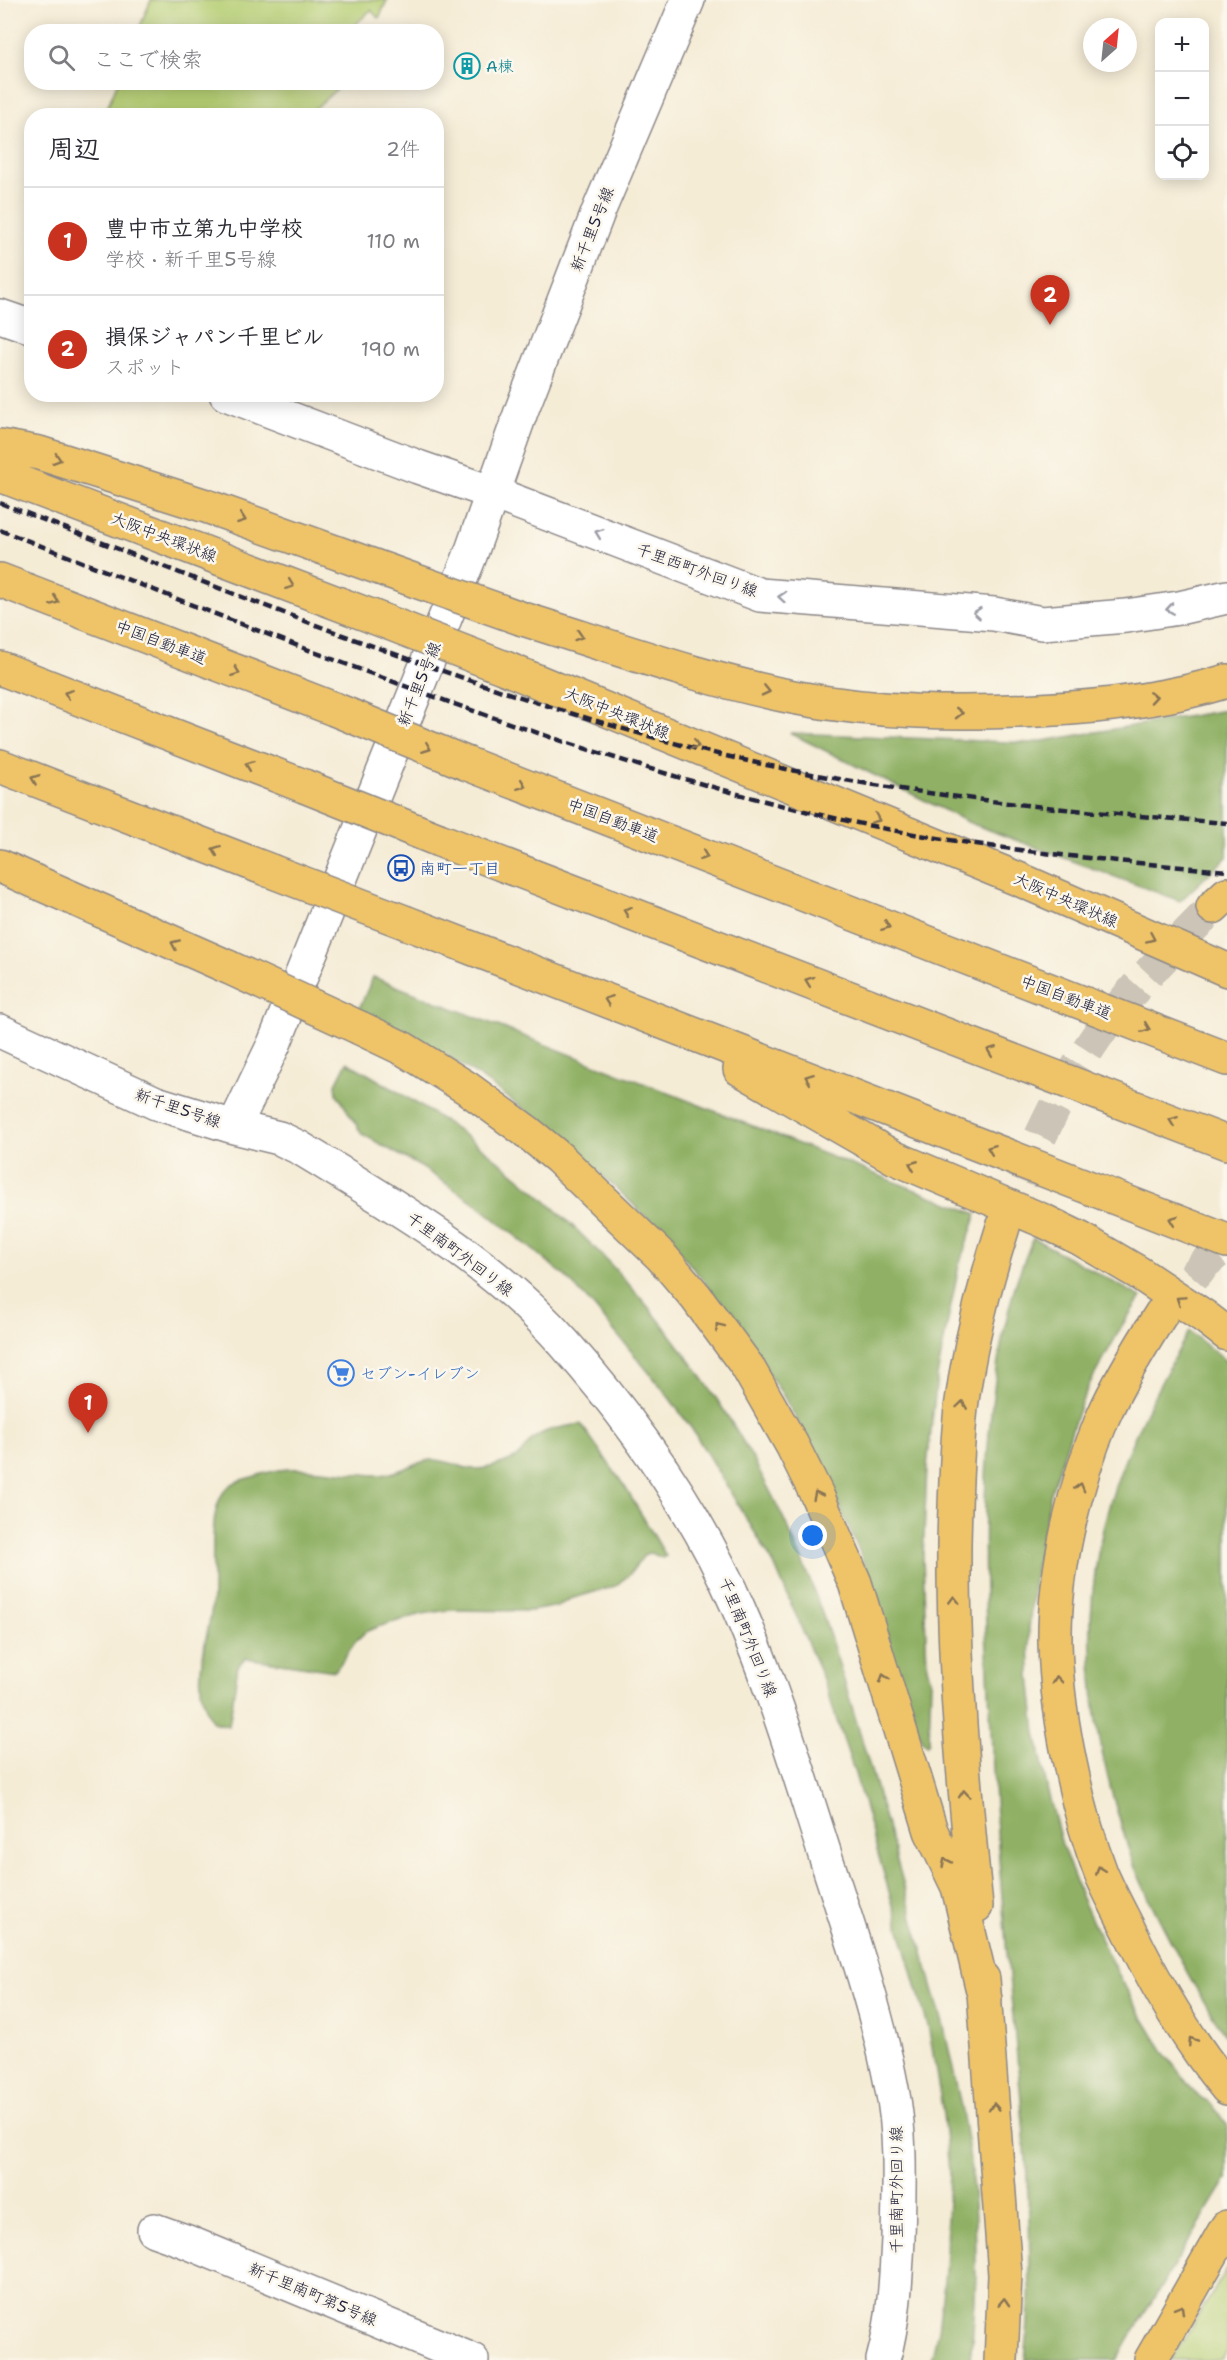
<!DOCTYPE html>
<html lang="ja">
<meta charset="utf-8">
<style>
body{margin:0;font-family:"Shantell Sans","Klee One",sans-serif;background:#f2f2f3;color:#2b2b33}
.controls{position:absolute;right:18px;top:18px;display:grid;overflow:hidden;border-radius:12px;box-shadow:0 3px 15px #0003}
.controls button{width:54px;height:54px;display:grid;place-items:center;padding:0;border:0;border-bottom:2px solid #e1e1e2;background:#fff;color:#2b2b33;font:30px sans-serif}
.compass{position:absolute;left:1083px;top:18px;width:54px;height:54px;border-radius:50%;background:#fff;box-shadow:0 3px 15px #0003;rotate:27deg}
.you{position:absolute;left:813px;top:1536px;width:21px;height:21px;margin:-15px;border:4px solid #fff;border-radius:50%;background:#1a73e8;box-shadow:0 0 0 9px #1a73e833}
.badge{display:grid;place-items:center;width:39px;height:39px;border-radius:50%;background:#c8321e;color:#fff;font-size:20px;font-weight:700}
.pin{position:absolute;translate:-50% -50px;filter:drop-shadow(0 2px 3px #0008)}
.pin::after{content:'';position:absolute;top:32px;width:21px;height:18px;background:inherit;clip-path:polygon(0 0,100% 0,50% 100%)}
.list{margin:0;padding:0;list-style:none}
h2{display:flex;justify-content:space-between;align-items:center;height:78px;margin:0;padding:0 24px;font-size:26px}
h2 small{font-size:20px;font-weight:400;color:#7c7c81}
.list li{display:grid;grid-template-columns:39px 1fr auto;gap:18px;align-items:center;box-sizing:border-box;height:108px;padding:0 24px;border-top:2px solid #e1e1e2}
.list b{display:block;font-size:22px;white-space:nowrap}
.list p{margin:0;font-size:20px;white-space:nowrap;color:#7c7c81}
.list em{font-size:20px;font-style:normal;color:#7c7c81}
.icon{flex:none;width:33px;height:33px;fill:none;stroke:currentColor;stroke-width:2;stroke-linecap:round;stroke-linejoin:round}
.map{position:relative;flex:none;width:1227px;height:2360px;overflow:hidden}
.search{position:absolute;background:#fff;box-shadow:0 3px 15px #0003;left:24px;top:24px;width:420px;height:66px;display:flex;align-items:center;gap:15px;box-sizing:border-box;padding:0 21px;border-radius:24px;color:#7c7c81;font-size:22px}
.panel{position:absolute;background:#fff;box-shadow:0 3px 15px #0003;left:24px;top:108px;width:420px;height:294px;border-radius:24px}
.map>svg:first-child{display:block}
.green{fill:#b5ce73;stroke:#6c7857;stroke-width:1.5}
.forest{fill:#90b165;stroke:#596a50;stroke-width:1.5}
.lines{fill:none;stroke-linecap:round;stroke-linejoin:round}
.primary-tunnel{stroke:#cbc4b7;stroke-width:33;stroke-dasharray:33 16;stroke-linecap:butt}
.minor-casing{stroke:#8c8788;stroke-width:36}
.tertiary-casing{stroke:#8c8788;stroke-width:36}
.primary-casing{stroke:#8c8788;stroke-width:36}
.trunk-casing{stroke:#8c8788;stroke-width:36}
.motorway-casing{stroke:#8c8788;stroke-width:36}
.minor{stroke:#fff;stroke-width:33}
.tertiary{stroke:#fff;stroke-width:33}
.primary{stroke:#efc469;stroke-width:33}
.trunk{stroke:#efc469;stroke-width:33}
.motorway{stroke:#efc469;stroke-width:33}
.rail{stroke:#22223b;stroke-width:4.5;stroke-dasharray:9 4.5;stroke-linecap:butt}
.primary-bridge-casing{stroke:#8c8788;stroke-width:36;stroke-linecap:butt}
.motorway-bridge-casing{stroke:#8c8788;stroke-width:36;stroke-linecap:butt}
.primary-bridge{stroke:#efc469;stroke-width:33}
.motorway-bridge{stroke:#efc469;stroke-width:33}
.oneway{stroke:#887352}
.oneway2{stroke:#9c9ca7}
.labels{text-anchor:middle;dominant-baseline:central;stroke-width:5;stroke-linejoin:round;paint-order:stroke}
.culture-label{font-size:16px;fill:#0d838f;stroke:#fbf7ec;text-anchor:start}
.street-label{font-size:16px;fill:#22223b;stroke:#fbf7ec}
.transit-label{font-size:16px;fill:#164399;stroke:#fbf7ec;text-anchor:start}
.shop-label{font-size:16px;fill:#366cbe;stroke:#fbf7ec;text-anchor:start}
</style>
<div class="map">
<svg width="1227" height="2360" viewBox="0 0 1227 2360">
<rect width="100%" height="100%" fill="#fbf7ec"/>
<filter id="ink" filterUnits="userSpaceOnUse"><feTurbulence type="fractalNoise" baseFrequency=".0167" numOctaves="2"/><feDisplacementMap in="SourceGraphic" scale="12" xChannelSelector="R" yChannelSelector="G"/><feConvolveMatrix kernelMatrix="1 2 1 2 8 2 1 2 1" color-interpolation-filters="sRGB"/></filter>
<filter id="wash" filterUnits="userSpaceOnUse"><feTurbulence type="fractalNoise" baseFrequency=".008" numOctaves="4" result="noise"/><feDisplacementMap in="SourceGraphic" scale="24" xChannelSelector="R" yChannelSelector="G"/><feGaussianBlur stdDeviation="1.35" result="paint"/><feColorMatrix in="noise" values="0 0 0 0 0 0 0 0 0 0 0 0 0 0 0 0 0 1.4 0 .05"/><feComposite in="paint" operator="in"/></filter>
<g filter="url(#wash)">
<rect width="100%" height="100%" fill="#f5ecd6"/>
<!-- green -->
<path class="green" d="M151,0H387L380,16L378,18L371,10L356,24L362,31H138Z
M118,82H343V83L308,115H104Z
M1227,2269V2352L1222,2360H1171Z"/>
<!-- forest -->
<path class="forest" d="M1227,710V857L1180,901L970,823L790,733L1031,743Z
M373,977L977,1214L959,1265L937,1376L927,1467L923,1558L927,1667L931,1681L929,1741L927,1745L922,1741L901,1689L877,1596L856,1543L813,1448L781,1392L703,1280L667,1237L595,1168L536,1118L477,1075L407,1031L358,1011Z
M347,1062C401,1093 456,1126 505,1166C615,1256 707,1366 771,1493C811,1570 837,1655 861,1737C890,1833 916,1930 944,2027C953,2069 963,2111 969,2153C978,2221 978,2292 970,2360H931L938,2330L945,2273L949,2171L943,2114L929,2030L855,1774L823,1679L774,1564L692,1429L662,1388L594,1307L565,1276L475,1203L421,1167L362,1134L337,1094L336,1084Z
M1033,1238L1141,1297L1123,1324L1089,1385L1080,1406L1051,1492L1034,1579L1029,1629L1030,1675L1036,1733L1048,1792L1062,1845L1081,1896L1104,1947L1135,2005L1166,2055L1197,2096L1210,2102L1227,2125V2179L1116,2360H1025C1038,2235 1022,2111 1010,1986C1001,1894 994,1802 990,1709C982,1573 977,1418 1015,1286C1020,1270 1027,1254 1033,1238Z
M1189,1331L1227,1362V2037C1208,2010 1191,1981 1176,1951C1161,1923 1146,1895 1134,1865C1128,1850 1124,1833 1119,1818C1092,1730 1082,1639 1099,1548C1114,1469 1150,1400 1189,1331Z
M581,1424L625,1487L666,1556L662,1558L651,1553L645,1554L629,1575L615,1586L570,1599L558,1606L531,1611L449,1610L422,1614L377,1627L365,1632L356,1641L335,1671L245,1658L238,1666L229,1726L213,1722C189,1686 206,1647 212,1607C216,1577 205,1509 227,1488C234,1481 244,1479 252,1477C264,1473 276,1470 288,1469C318,1467 349,1475 379,1475C398,1475 413,1462 431,1460C444,1459 455,1465 467,1468C480,1472 503,1464 515,1458C524,1453 526,1445 533,1439C546,1428 565,1427 581,1424Z"/>
</g>
<g filter="url(#ink)">
<g class="lines">
<!-- primary-tunnel -->
<path class="primary-tunnel" d="M1003,1227C1028,1161 1055,1098 1095,1039C1128,991 1172,949 1213,907
M1161,1314L1205,1263L1227,1244"/>
<!-- minor casing -->
<g class="minor-casing">
<path id="minor" d="M493,493L760,595L994,614L1042,623L1126,616L1179,608L1227,597
M154,2230L185,2241L472,2360"/>
</g>
<!-- tertiary casing -->
<g class="tertiary-casing">
<path id="tertiary" d="M0,316L32,327
M226,394L418,467L493,493
M0,1031L156,1103L234,1127L274,1044L470,556L522,409L599,210L688,0
M234,1127L279,1138L300,1148C393,1205 491,1260 564,1343C633,1421 695,1509 737,1605C773,1686 798,1771 825,1855C850,1932 877,2009 892,2089C902,2138 899,2189 898,2239C896,2280 894,2321 883,2360"/>
</g>
<!-- primary casing -->
<g class="primary-casing">
<path id="primary" d="M0,446L39,453L206,506L388,571
M0,475L371,616
M523,619C614,647 704,680 798,698C878,713 958,714 1039,710C1102,707 1166,700 1227,681
M505,668L1023,881L1227,970
M0,766L271,871
M0,866L228,967
M1213,907L1227,894
M407,923L1227,1241
M360,1028L404,1049L467,1088L526,1131L559,1158L661,1256L696,1297L747,1366L792,1445L817,1495L855,1583L931,1831L958,1887L985,1999
M740,1069L895,1158L1044,1221L1081,1239L1139,1273L1205,1317L1227,1334
M1161,1314C1140,1347 1119,1381 1103,1417C1075,1483 1054,1570 1055,1642C1056,1688 1063,1733 1073,1777C1080,1810 1089,1842 1101,1873C1110,1894 1121,1914 1131,1934C1158,1989 1188,2041 1227,2088
M976,1906C964,1786 953,1666 954,1544C955,1499 956,1453 961,1408C969,1347 984,1286 1003,1227
M983,1979L1005,2275L1001,2360"/>
</g>
<!-- trunk casing -->
<g class="trunk-casing">
<path id="trunk" d="M1151,2360L1227,2227"/>
</g>
<!-- motorway casing -->
<g class="motorway-casing">
<path id="motorway" d="M0,580L334,709
M0,668L304,786
M468,764L1227,1059
M439,840L1227,1143"/>
</g>
<!-- minor -->
<use href="#minor" class="minor"/>
<!-- tertiary -->
<use href="#tertiary" class="tertiary"/>
<!-- primary -->
<use href="#primary" class="primary"/>
<!-- trunk -->
<use href="#trunk" class="trunk"/>
<!-- motorway -->
<use href="#motorway" class="motorway"/>
<!-- rail -->
<path class="rail" d="M0,503C213,585 425,673 645,735C834,789 1031,808 1227,823
M0,530C268,633 533,746 813,813C949,846 1089,859 1227,871"/>
<!-- primary-bridge casing -->
<g class="primary-bridge-casing">
<path id="primary-bridge" d="M388,571L523,619
M371,616L505,668
M271,871L407,923
M228,967L360,1028"/>
</g>
<!-- motorway-bridge casing -->
<g class="motorway-bridge-casing">
<path id="motorway-bridge" d="M334,709L468,764
M304,786L439,840"/>
</g>
<!-- primary-bridge -->
<use href="#primary-bridge" class="primary-bridge"/>
<!-- motorway-bridge -->
<use href="#motorway-bridge" class="motorway-bridge"/>
</g>
<!-- one-way arrows -->
<defs><path id="oneway-chevron" d="M-2-3.5L2.5 0L-2 3.5" fill="none" stroke-width="1.6" stroke-linecap="round" stroke-linejoin="round" transform="scale(1.5)"/></defs>
<g class="oneway">
<use href="#oneway-chevron" transform="translate(57 459) rotate(18)"/>
<use href="#oneway-chevron" transform="translate(242 519) rotate(20)"/>
<use href="#oneway-chevron" transform="translate(290 585) rotate(21)"/>
<use href="#oneway-chevron" transform="translate(55 601) rotate(21)"/>
<use href="#oneway-chevron" transform="translate(579 636) rotate(18)"/>
<use href="#oneway-chevron" transform="translate(236 672) rotate(21)"/>
<use href="#oneway-chevron" transform="translate(766 691) rotate(13)"/>
<use href="#oneway-chevron" transform="translate(68 694) rotate(-159)"/>
<use href="#oneway-chevron" transform="translate(1153 697) rotate(-9)"/>
<use href="#oneway-chevron" transform="translate(959 713) rotate(1)"/>
<use href="#oneway-chevron" transform="translate(695 745) rotate(22)"/>
<use href="#oneway-chevron" transform="translate(427 748) rotate(22)"/>
<use href="#oneway-chevron" transform="translate(249 765) rotate(-159)"/>
<use href="#oneway-chevron" transform="translate(35 779) rotate(-159)"/>
<use href="#oneway-chevron" transform="translate(522 785) rotate(21)"/>
<use href="#oneway-chevron" transform="translate(876 819) rotate(23)"/>
<use href="#oneway-chevron" transform="translate(216 850) rotate(-159)"/>
<use href="#oneway-chevron" transform="translate(704 856) rotate(21)"/>
<use href="#oneway-chevron" transform="translate(627 911) rotate(-159)"/>
<use href="#oneway-chevron" transform="translate(886 926) rotate(21)"/>
<use href="#oneway-chevron" transform="translate(1151 938) rotate(24)"/>
<use href="#oneway-chevron" transform="translate(175 944) rotate(-156)"/>
<use href="#oneway-chevron" transform="translate(809 981) rotate(-159)"/>
<use href="#oneway-chevron" transform="translate(608 1000) rotate(-159)"/>
<use href="#oneway-chevron" transform="translate(1146 1028) rotate(21)"/>
<use href="#oneway-chevron" transform="translate(991 1051) rotate(-159)"/>
<use href="#oneway-chevron" transform="translate(809 1078) rotate(-159)"/>
<use href="#oneway-chevron" transform="translate(1173 1121) rotate(-159)"/>
<use href="#oneway-chevron" transform="translate(991 1149) rotate(-159)"/>
<use href="#oneway-chevron" transform="translate(913 1165) rotate(-158)"/>
<use href="#oneway-chevron" transform="translate(1173 1220) rotate(-159)"/>
<use href="#oneway-chevron" transform="translate(1180 1300) rotate(-146)"/>
<use href="#oneway-chevron" transform="translate(719 1327) rotate(-128)"/>
<use href="#oneway-chevron" transform="translate(962 1405) rotate(-82)"/>
<use href="#oneway-chevron" transform="translate(1080 1487) rotate(-74)"/>
<use href="#oneway-chevron" transform="translate(817 1495) rotate(-116)"/>
<use href="#oneway-chevron" transform="translate(954 1600) rotate(-91)"/>
<use href="#oneway-chevron" transform="translate(884 1678) rotate(-108)"/>
<use href="#oneway-chevron" transform="translate(1057 1680) rotate(-95)"/>
<use href="#oneway-chevron" transform="translate(964 1794) rotate(-94)"/>
<use href="#oneway-chevron" transform="translate(946 1862) rotate(-116)"/>
<use href="#oneway-chevron" transform="translate(1100 1870) rotate(-111)"/>
<use href="#oneway-chevron" transform="translate(1192 2041) rotate(-123)"/>
<use href="#oneway-chevron" transform="translate(994 2107) rotate(-94)"/>
<use href="#oneway-chevron" transform="translate(1004 2302) rotate(-87)"/>
<use href="#oneway-chevron" transform="translate(1180 2309) rotate(-60)"/>
</g>
<g class="oneway2">
<use href="#oneway-chevron" transform="translate(599 533) rotate(-159)"/>
<use href="#oneway-chevron" transform="translate(782 597) rotate(-175)"/>
<use href="#oneway-chevron" transform="translate(1170 609) rotate(171)"/>
<use href="#oneway-chevron" transform="translate(977 613) rotate(-175)"/>
</g>
</g>
<!-- icons -->
<defs>
<g id="building-ring" transform="scale(1.35)"><circle r="9.5" fill="#fbf7ec" stroke="#0f9aa8" stroke-width="1.5"/><path d="M-4-6H4V6H1V3H-1V6H-4ZM-2.5-4.3h1.7v1.8h-1.7ZM.8-4.3h1.7v1.8H.8ZM-2.5-1h1.7V.8h-1.7ZM.8-1h1.7V.8H.8Z" fill="#0f9aa8"/></g>
<g id="bus-ring" transform="scale(1.35)"><circle r="9.5" fill="#fbf7ec" stroke="#1a4fb4" stroke-width="1.5"/><path d="M-5-6H5V4H4V6H2V4H-2V6H-4V4H-5ZM-3.5-4V0h7V-4ZM-3.5 1.2v1.5H-2V1.2ZM2 1.2v1.5H3.5V1.2Z" fill="#1a4fb4"/></g>
<g id="supermarket-ring" transform="scale(1.35)"><circle r="9.5" fill="#fbf7ec" stroke="#3f7fe0" stroke-width="1.5"/><path d="M-6-5.5h2.5l.6 2H6L4.5 2H-2.5L-4.4-4H-6ZM-1.5 3.2a1.3 1.3 0 1 0 .1 0ZM3 3.2a1.3 1.3 0 1 0 .1 0Z" fill="#3f7fe0"/></g>
</defs>
<g fill-rule="evenodd">
<use href="#building-ring" x="467" y="66"/>
<use href="#bus-ring" x="401" y="868"/>
<use href="#supermarket-ring" x="341" y="1373"/>
</g>
<g class="labels">
<!-- culture labels -->
<g class="culture-label">
<text x="486" y="66">A棟</text>
</g>
<!-- street labels -->
<g class="street-label">
<text transform="translate(592 229) rotate(-68)">新千里5号線</text>
<text transform="translate(164 537) rotate(21)">大阪中央環状線</text>
<text transform="translate(697 570) rotate(20)">千里西町外回り線</text>
<text transform="translate(161 642) rotate(21)">中国自動車道</text>
<text transform="translate(419 684) rotate(-68)">新千里5号線</text>
<text transform="translate(617 713) rotate(22)">大阪中央環状線</text>
<text transform="translate(613 820) rotate(21)">中国自動車道</text>
<text transform="translate(1066 900) rotate(24)">大阪中央環状線</text>
<text transform="translate(1066 997) rotate(21)">中国自動車道</text>
<text transform="translate(178 1108) rotate(19)">新千里5号線</text>
<text transform="translate(460 1254) rotate(37)">千里南町外回り線</text>
<text transform="translate(748 1637) rotate(68)">千里南町外回り線</text>
<text transform="translate(896 2190) rotate(-90)">千里南町外回り線</text>
<text transform="translate(313 2294) rotate(23)">新千里南町第5号線</text>
</g>
<!-- transit labels -->
<g class="transit-label">
<text x="420" y="868">南町一丁目</text>
</g>
<!-- shop labels -->
<g class="shop-label">
<text x="360" y="1373">セブン-イレブン</text>
</g>
</g>
</svg>
<div class="controls">
<button>+</button>
<button>−</button>
<button><svg class="icon" aria-label="locate" viewBox="0 0 24 24"><circle cx="12" cy="12" r="6"/><path d="M12 2v4M12 18v4M2 12h4M18 12h4"/></svg></button>
</div>
<svg class="compass" viewBox="-18 -18 36 36"><path d="M0-13l5 13h-10z" fill="#e53935"/><path d="M0 13l5-13h-10z" fill="#7c7c81"/></svg>
<div class="you"></div>
<div class="pin badge" style="left:88px;top:1433px">1</div>
<div class="pin badge" style="left:1050px;top:325px">2</div>
<div class="search"><svg class="icon" aria-label="search" viewBox="0 0 24 24"><circle cx="10" cy="10" r="6"/><path d="M15 15l6 6"/></svg>ここで検索</div>
<section class="panel">
<h2>周辺<small>2件</small></h2>
<ul class="list">
<li><span class="badge">1</span><div><b>豊中市立第九中学校</b><p>学校 · 新千里5号線</p></div><em>110 m</em></li>
<li><span class="badge">2</span><div><b>損保ジャパン千里ビル</b><p>スポット</p></div><em>190 m</em></li>
</ul>
</section>
</div>
